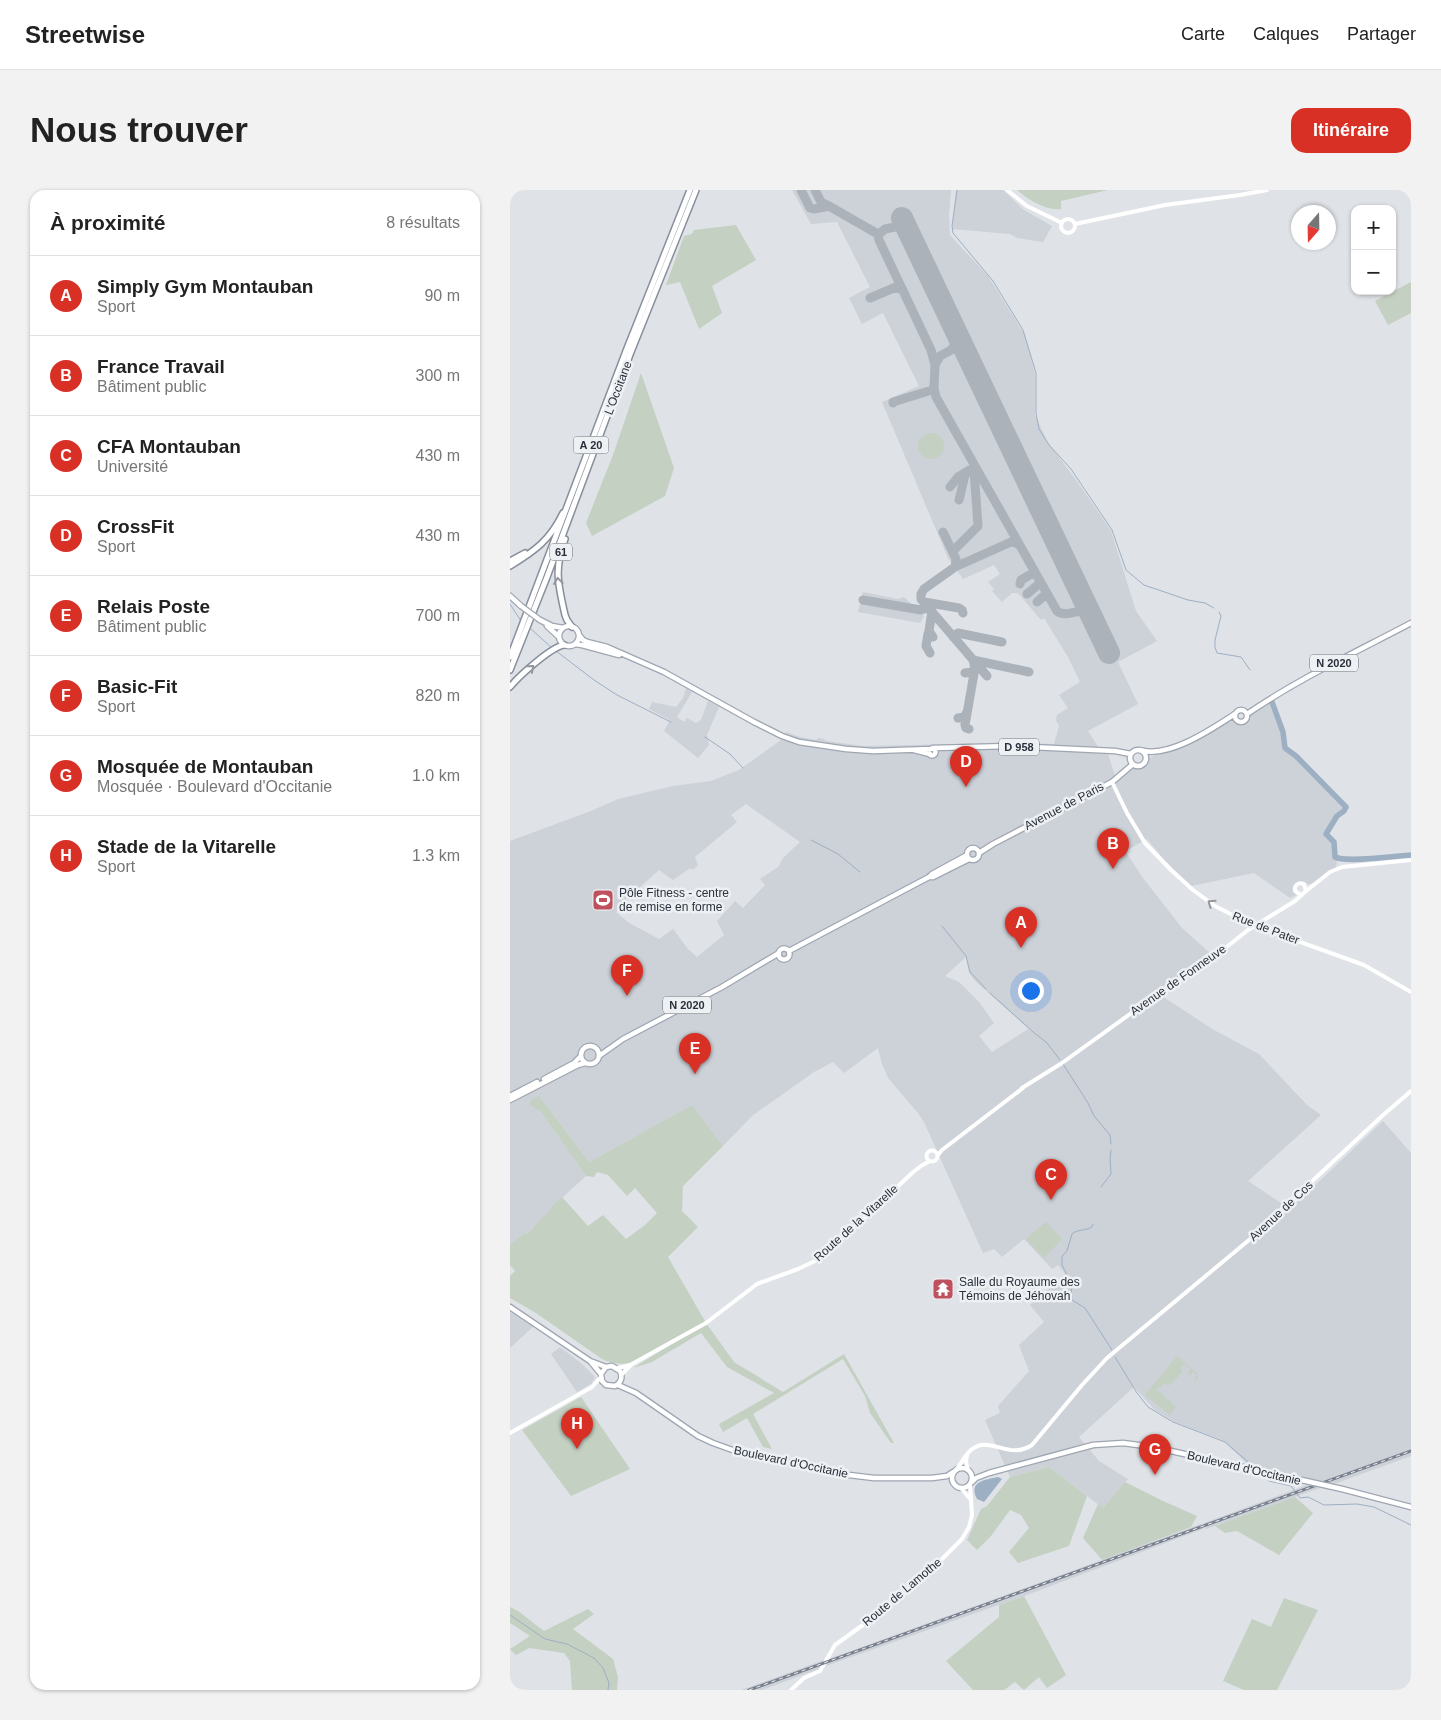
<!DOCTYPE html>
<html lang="fr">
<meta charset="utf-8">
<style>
body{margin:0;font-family:Arial,sans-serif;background:#f2f2f2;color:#222}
.controls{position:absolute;right:15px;top:15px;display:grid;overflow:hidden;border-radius:10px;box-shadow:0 1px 4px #0004}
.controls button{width:45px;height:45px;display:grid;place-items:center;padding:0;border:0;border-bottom:1px solid #e0e0e0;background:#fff;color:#222;font:25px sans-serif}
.compass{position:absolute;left:781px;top:15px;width:45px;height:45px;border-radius:50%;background:#fff;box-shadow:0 1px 4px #0004;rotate:200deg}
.you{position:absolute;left:520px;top:800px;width:18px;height:18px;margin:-12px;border:4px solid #fff;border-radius:50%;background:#1a73e8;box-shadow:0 0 0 8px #1a73e833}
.badge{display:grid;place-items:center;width:32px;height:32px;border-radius:50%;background:#d93025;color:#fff;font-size:16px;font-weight:700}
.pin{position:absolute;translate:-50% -41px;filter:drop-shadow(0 1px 2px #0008)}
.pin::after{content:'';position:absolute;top:26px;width:18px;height:15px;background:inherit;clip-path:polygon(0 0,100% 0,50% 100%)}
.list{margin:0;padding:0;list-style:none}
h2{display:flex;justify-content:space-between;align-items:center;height:65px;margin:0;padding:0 20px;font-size:21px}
h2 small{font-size:16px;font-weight:400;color:#767676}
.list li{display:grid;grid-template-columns:32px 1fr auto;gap:15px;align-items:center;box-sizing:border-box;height:80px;padding:0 20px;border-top:1px solid #e0e0e0}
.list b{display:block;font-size:19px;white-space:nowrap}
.list p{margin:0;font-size:16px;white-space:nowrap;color:#767676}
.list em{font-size:16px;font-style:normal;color:#767676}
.map{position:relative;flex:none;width:901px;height:1500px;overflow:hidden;border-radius:15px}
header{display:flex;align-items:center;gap:30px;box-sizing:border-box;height:70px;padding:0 25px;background:#fff;border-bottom:1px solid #e0e0e0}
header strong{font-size:24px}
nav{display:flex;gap:28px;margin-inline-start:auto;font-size:18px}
.intro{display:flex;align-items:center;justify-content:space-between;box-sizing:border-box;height:120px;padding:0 30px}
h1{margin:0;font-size:35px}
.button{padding:12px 22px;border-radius:15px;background:#d93025;color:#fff;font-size:18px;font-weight:700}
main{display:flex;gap:30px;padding:0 30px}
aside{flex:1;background:#fff;border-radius:15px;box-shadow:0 1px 4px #0004}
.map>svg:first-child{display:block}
.built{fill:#cdd1d8;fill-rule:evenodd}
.green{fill:#c4d0c1}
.water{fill:#9dafc3}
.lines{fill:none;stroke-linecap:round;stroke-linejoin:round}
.stream{stroke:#9dafc3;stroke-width:1}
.river{stroke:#9dafc3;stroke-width:5.5}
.taxiway{stroke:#acb2ba;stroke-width:9}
.runway{stroke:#acb2ba;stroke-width:22}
.primary-casing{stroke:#9fa6b1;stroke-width:7}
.highway-casing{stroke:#888f9c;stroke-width:8}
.secondary{stroke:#fff;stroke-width:4}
.primary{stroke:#fff;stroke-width:4.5}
.highway{stroke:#fff;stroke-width:5}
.rail-casing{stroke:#7a818e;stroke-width:3}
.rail{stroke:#eef1f4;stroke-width:1;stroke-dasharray:4;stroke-linecap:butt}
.primary-bridge-casing{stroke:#9fa6b1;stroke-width:7;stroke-linecap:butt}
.primary-bridge{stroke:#fff;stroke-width:4.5}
.oneway{stroke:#94989e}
.labels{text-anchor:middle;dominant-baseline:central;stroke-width:5;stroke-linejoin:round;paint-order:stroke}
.shield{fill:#eef1f4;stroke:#656a73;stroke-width:1}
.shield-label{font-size:11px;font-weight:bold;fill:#2a303c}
.street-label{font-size:12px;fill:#2a303c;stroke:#eef1f4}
.poi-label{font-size:12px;fill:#2a303c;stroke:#eef1f4;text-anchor:start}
</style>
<header>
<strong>Streetwise</strong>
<nav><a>Carte</a><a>Calques</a><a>Partager</a></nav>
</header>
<div class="intro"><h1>Nous trouver</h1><a class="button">Itinéraire</a></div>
<main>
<aside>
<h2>À proximité<small>8 résultats</small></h2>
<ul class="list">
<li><span class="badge">A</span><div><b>Simply Gym Montauban</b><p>Sport</p></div><em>90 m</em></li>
<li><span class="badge">B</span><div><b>France Travail</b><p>Bâtiment public</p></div><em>300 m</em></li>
<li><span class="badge">C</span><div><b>CFA Montauban</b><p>Université</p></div><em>430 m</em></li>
<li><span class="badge">D</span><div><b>CrossFit</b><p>Sport</p></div><em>430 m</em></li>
<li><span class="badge">E</span><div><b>Relais Poste</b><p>Bâtiment public</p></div><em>700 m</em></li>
<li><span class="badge">F</span><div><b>Basic-Fit</b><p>Sport</p></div><em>820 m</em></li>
<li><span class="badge">G</span><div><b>Mosquée de Montauban</b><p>Mosquée · Boulevard d'Occitanie</p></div><em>1.0 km</em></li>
<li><span class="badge">H</span><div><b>Stade de la Vitarelle</b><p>Sport</p></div><em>1.3 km</em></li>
</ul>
</aside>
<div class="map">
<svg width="901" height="1500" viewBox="0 0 901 1500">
<rect width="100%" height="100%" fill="#dfe2e7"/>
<!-- built -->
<path class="built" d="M282,0H441L439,25L440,45L478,86L515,145L525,184V225L537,251L569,294L601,341L626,421L647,451L608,472L628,514L578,541L592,563L598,564L606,589L624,576H630L639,568L651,562L712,534L727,530L734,532L737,526L760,508L773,542L775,558L786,566L836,617L834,621L827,626L816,644L825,654V664L827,668L826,679L809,692L800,694L790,693L785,698L786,705L780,708L744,683L681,696L656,672L637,649L615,661L633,688L672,738L702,765L695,771L647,803L704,840L749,864L797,915L811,925L738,991L780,1019L873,931L901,963V1266L824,1294L740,1276L712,1250L665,1232L645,1220L624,1197L569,1247L589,1271L618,1289L593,1318L539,1277L500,1287L475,1230L490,1223L488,1216L519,1181L509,1155L534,1132L520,1115L555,1084L548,1075L542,1079L514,1049L492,1067L484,1059L473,1063L414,932L408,923L378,888L372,874L368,858L334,883L323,872L304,882L243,925L213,956L182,915L79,972L29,906L26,910H22L76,986L41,1018L42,1020L24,1036V1037L17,1044L15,1042L0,1055V651L81,621L108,609L163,596L201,591L229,580L271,550L276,542L290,547L306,550L308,548L314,549L316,551L353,556L495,553L544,554L549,536L546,530L547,525L558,518L549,505L570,492L558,467L534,428L531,430L508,403H502L492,412L482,401L484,399L478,392L490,384L484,375L453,389L438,368L372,212L409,196L373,123L352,134L339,108L360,97L327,32L301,34ZM236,614L290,652L273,668L268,677L250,689L255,695L233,718L225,711L207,731L214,745L187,767L178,759L163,739L149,749L119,733L106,722L118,708L149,680L163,690L179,679H184L188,675L185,667L227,632L221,625ZM456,767L459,783L466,792L527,846L518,839L482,862L469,846L484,833L469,812L449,792L435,786Z
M446,0H493L514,20L542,36L533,52L507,48L500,44L442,39Z
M353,402L388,409L394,407L414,426L410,433L348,422Z
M176,498L182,502L167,527L174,532L177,528L186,533L188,532L191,530L198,511L209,517L197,545L199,555L188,568L154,541L160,530L139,519L142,512L166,517L173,508Z
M0,1117L26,1134L0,1158Z
M50,1157L72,1174L85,1187L82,1193L67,1202L41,1164Z
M797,1295L810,1298L696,1339L694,1333Z
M691,1334L693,1339L514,1406L316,1476L319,1469Z
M314,1470L311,1478L252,1500H231Z"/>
<!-- green -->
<path class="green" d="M507,0H598L551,11V19C536,21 519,10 507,0Z
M226,35L246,70L202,96L212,123L189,139L170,92L156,95L174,46L182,44L184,40Z
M901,92V123L878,135L865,111Z
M131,183L164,278L155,306L82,346L76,333L103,265Z
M408 256a13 13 0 1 1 26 0a13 13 0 1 1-26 0Z
M28,906H29L79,972L182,915L213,956L173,996L172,1021L188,1037L158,1067L196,1133L224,1172L273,1202L334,1164L384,1253H381L360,1223L355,1206L333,1169L243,1224L262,1259L253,1257L237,1228L213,1242L209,1234L264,1203L217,1177L191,1143L142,1172L123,1178L188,1138L187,1136L121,1173C114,1175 99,1173 92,1169L26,1123L0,1108V1086L5,1081L0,1075V1055L15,1042L17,1044L24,1037V1036L41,1020L40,1018L52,1007L78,1036L93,1025L116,1049L135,1035L147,1023L125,998L117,1006L98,985L87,982L84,987L76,986L30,921L19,914L24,907L26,909Z
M536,1032L552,1049L534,1068L516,1049Z
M667,1166L688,1184V1189L686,1191L684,1190L687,1185L683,1182L680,1185L678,1183L681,1179L674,1174L670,1179L673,1181L660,1195L654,1194L650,1198L648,1197L646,1199L666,1217L660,1225L635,1205Z
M71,1207L120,1279L61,1306L12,1240Z
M539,1277L577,1306L559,1356L508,1373L499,1362L519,1338L511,1325L500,1320L481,1346L467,1360L457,1350L471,1319L477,1316L500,1287Z
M615,1292L653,1311L687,1326L681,1337L592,1370L573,1348L588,1314L593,1318Z
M785,1307L803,1323L769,1365L727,1341L715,1343L705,1336Z
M514,1406L556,1485L537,1498L529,1487L514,1500L505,1492L494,1500H463L436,1471L489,1427V1415Z
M774,1408L808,1420L767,1500H734L713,1491L742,1429L761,1437Z
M0,1417L8,1421L34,1441L78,1419L84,1424L63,1439L103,1469L108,1487L107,1500H62L60,1471L54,1463L19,1458L6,1465L0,1459L20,1446L0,1433Z"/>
<!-- water -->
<path class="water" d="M488,1287L492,1289L474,1312L467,1309C458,1291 475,1290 488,1287Z"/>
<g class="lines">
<!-- stream -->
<path class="stream" d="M447,0L442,36L443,43L483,91L513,140L526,183V223L529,239L539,255L561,279L602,340L616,380L634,395L678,410L695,413L704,418
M0,414L11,431
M709,422L711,426L705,450V457L707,463L731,467L740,480
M21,439L42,458
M46,461L84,490L107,505L161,532
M195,547L220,564L233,578
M301,650L328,664L350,682
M432,736L456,766L460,782L476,799
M480,803L523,842L537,853L550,870
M553,874L578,913L584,926L600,945L601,954
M591,997L601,984L600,969L601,960
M559,1089L552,1075V1066L557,1061L562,1044C567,1039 576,1041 582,1037L583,1034
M561,1097L562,1110L575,1118L602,1160
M605,1167L627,1203L638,1217L663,1232L715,1252L738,1272
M754,1287L759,1291L781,1296L790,1308L798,1307L814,1315L847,1314L864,1317L901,1335
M0,1425L35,1449L57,1454L84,1468L93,1478L99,1493L98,1500"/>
<!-- river -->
<path class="river" d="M762,512L773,542L775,558L786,566L836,617L834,621L827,626L816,644L824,652L825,667C836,673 886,666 901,665"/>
<!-- taxiway -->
<path class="taxiway" d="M291,0L300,18L304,19L319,16L366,43L368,45
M305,0L311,12L319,16
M403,51L396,40L390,36L375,39L368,45L369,50L421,160L425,175
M360,108L386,97L393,100
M441,160L446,154L447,144
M462,176L455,162L450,159H443L430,166L425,175L424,198L426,207L547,421C558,430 572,413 581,426C584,430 586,436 589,441
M383,213V212L422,200L424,196
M440,297L448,287L465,277
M449,310L455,285L459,281
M433,342L446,369L445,377
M446,358L468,336L464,280
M510,394L511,390L523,383V380
M517,404L529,394V391
M353,410L411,420L419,418
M414,412L449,418L452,420L453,423
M527,412L535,405L536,403
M422,421L419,441L423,447
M567,422L571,419L574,414L568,398
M418,444L416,456L420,463
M443,447L448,443L492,452
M455,483L462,482L465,478
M477,486L411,409V404L414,399L445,377L501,352L506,353L510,356
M448,528L454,527L457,522
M459,539L456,538L455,535L465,478L463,470L519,482"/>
<!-- runway -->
<path class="runway" d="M392,28L599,463"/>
<!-- primary casing -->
<g class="primary-casing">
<path id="primary" d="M0,406L11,416
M30,430L42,436L53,438
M49 446a10 10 0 1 1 20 0a10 10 0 1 1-20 0Z
M37,436L48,446
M69,445L73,450L77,452L97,457L154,482L244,532L272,546L289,552L336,559L363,561L421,559
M65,454L72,455L109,465
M725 526a6 6 0 1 1 12 0a6 6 0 1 1-12 0Z
M737,524C788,489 846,462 901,433
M423,558L500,556L605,561L621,564
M418.5 562a3.5 3.5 0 1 1 7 0a3.5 3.5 0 1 1-7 0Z
M620 568a8 8 0 1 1 16 0a8 8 0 1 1-16 0Z
M404,560L420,564
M630,560C658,569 702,539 725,524
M457 664a6 6 0 1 1 12 0a6 6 0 1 1-12 0Z
M469,663L483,654L602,592L622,575
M419,687L422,684L457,665
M268.5 764a5.5 5.5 0 1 1 11 0a5.5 5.5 0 1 1-11 0Z
M279,761L419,687H423L459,669
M71 865a9 9 0 1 1 18 0a9 9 0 1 1-18 0Z
M89,866L113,849L212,797L269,763
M34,889L64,873L71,866
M0,906L27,892
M0,910L68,875L75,873
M0,1117L80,1171L96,1177
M81,1172L91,1184L92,1191L96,1195L105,1196C111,1193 113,1187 110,1181L102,1176L96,1177L91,1184
M108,1195L126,1203L188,1246L203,1253L228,1262L339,1285L364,1288H422L437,1286L443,1282
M442 1288a10 10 0 1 1 20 0a10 10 0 1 1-20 0Z
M462,1292L466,1288L479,1283L583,1255L613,1253L643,1257L787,1289
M832,1299L901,1317"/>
</g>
<!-- highway casing -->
<g class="highway-casing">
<path id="highway" d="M55,349C44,379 48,394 55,425L57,430L62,437
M0,371L15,363
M0,376C25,361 40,350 53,323
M0,467L116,161L180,0
M0,480L37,387L121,162L186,0
M0,497C9,486 41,457 54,455"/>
</g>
<!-- secondary -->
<path class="secondary" d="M497,0L517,16L552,33
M551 36a7 7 0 1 1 14 0a7 7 0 1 1-14 0Z
M565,34L655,15L730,5L757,0
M602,592L617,623L635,653L661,680L683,700L705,716L740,734L854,775L901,802
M796,701L820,682L832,677L901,670
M512,898L552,873L652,801L704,767L738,740L785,711L796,701L794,694C788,692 784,695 785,701L791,705
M416.5 966a5.5 5.5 0 1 1 11 0a5.5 5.5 0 1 1-11 0Z
M428,965L432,960L513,898
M108,1178L120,1175
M112,1184L122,1174L196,1133L247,1094L288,1079L305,1071L343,1039L402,983L411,976L420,971
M0,1243L82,1197L91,1187
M457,1265L456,1272L458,1280
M446,1280C452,1273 454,1266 461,1260C480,1244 498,1271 522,1255L572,1195L597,1168L739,1050L872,926L901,901
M451,1298L461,1310
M281,1500L294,1488L310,1481L325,1455L371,1422L418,1383L452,1349L459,1337L462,1325L460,1295"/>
<!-- primary -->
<use href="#primary" class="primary"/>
<!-- highway -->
<use href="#highway" class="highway"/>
<!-- rail casing -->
<g class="rail-casing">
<path id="rail" d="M239,1500L901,1261"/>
</g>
<!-- rail -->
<use href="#rail" class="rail"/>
<!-- primary-bridge casing -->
<g class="primary-bridge-casing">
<path id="primary-bridge" d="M11,416L30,430
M787,1289L832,1299"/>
</g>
<!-- primary-bridge -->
<use href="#primary-bridge" class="primary-bridge"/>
</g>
<!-- one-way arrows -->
<defs><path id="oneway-chevron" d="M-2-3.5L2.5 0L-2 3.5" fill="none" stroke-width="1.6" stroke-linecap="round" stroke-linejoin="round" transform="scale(1.25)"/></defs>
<g class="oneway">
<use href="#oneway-chevron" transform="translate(48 391) rotate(-97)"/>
<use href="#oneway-chevron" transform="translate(21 478) rotate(-39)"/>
<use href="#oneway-chevron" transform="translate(701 713) rotate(-145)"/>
</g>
<!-- icons -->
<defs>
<g id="stadium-square" transform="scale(1.125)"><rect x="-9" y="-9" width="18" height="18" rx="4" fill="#bf505d" stroke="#eef1f4"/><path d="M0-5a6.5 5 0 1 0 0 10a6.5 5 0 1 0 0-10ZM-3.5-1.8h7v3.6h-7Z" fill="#fff"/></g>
<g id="temple-square" transform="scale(1.125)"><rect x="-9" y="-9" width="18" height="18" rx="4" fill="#bf505d" stroke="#eef1f4"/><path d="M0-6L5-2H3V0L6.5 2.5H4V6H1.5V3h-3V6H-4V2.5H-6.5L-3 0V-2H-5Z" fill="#fff"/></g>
</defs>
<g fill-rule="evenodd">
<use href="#stadium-square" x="93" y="710"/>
<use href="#temple-square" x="433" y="1099"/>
</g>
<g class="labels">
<!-- shield labels -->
<g class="shield">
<rect x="63.5" y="246.5" width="35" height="17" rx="4"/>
<rect x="40" y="353.5" width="22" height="17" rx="4"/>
<rect x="800" y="464.5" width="48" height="17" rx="4"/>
<rect x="489" y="548.5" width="40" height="17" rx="4"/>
<rect x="153" y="806.5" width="48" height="17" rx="4"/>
</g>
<g class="shield-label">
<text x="81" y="255">A 20</text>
<text x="51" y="362">61</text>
<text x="824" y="473">N 2020</text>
<text x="509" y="557">D 958</text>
<text x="177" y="815">N 2020</text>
</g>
<!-- street labels -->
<g class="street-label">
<text transform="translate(108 198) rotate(-69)">L'Occitane</text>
<text transform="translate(554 616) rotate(-28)">Avenue de Paris</text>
<text transform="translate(756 738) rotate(21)">Rue de Pater</text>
<text transform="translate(668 790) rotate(-35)">Avenue de Fonneuve</text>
<text transform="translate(771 1021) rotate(-43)">Avenue de Cos</text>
<text transform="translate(346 1033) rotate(-42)">Route de la Vitarelle</text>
<text transform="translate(281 1272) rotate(12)">Boulevard d'Occitanie</text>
<text transform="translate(734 1278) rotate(13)">Boulevard d'Occitanie</text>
<text transform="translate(392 1402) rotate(-40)">Route de Lamothe</text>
</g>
<!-- poi labels -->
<g class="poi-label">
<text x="109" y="703">Pôle Fitness - centre<tspan x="109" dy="14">de remise en forme</tspan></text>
<text x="449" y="1092">Salle du Royaume des<tspan x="449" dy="14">Témoins de Jéhovah</tspan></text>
</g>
</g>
</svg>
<div class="controls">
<button>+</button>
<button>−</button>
</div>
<svg class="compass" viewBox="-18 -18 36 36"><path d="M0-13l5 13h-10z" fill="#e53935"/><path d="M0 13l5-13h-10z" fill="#767676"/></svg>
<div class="you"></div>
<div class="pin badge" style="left:511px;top:758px">A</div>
<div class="pin badge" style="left:603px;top:679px">B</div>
<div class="pin badge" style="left:541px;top:1010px">C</div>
<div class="pin badge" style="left:456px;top:597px">D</div>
<div class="pin badge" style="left:185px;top:884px">E</div>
<div class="pin badge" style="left:117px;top:806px">F</div>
<div class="pin badge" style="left:645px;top:1285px">G</div>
<div class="pin badge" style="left:67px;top:1259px">H</div>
</div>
</main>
